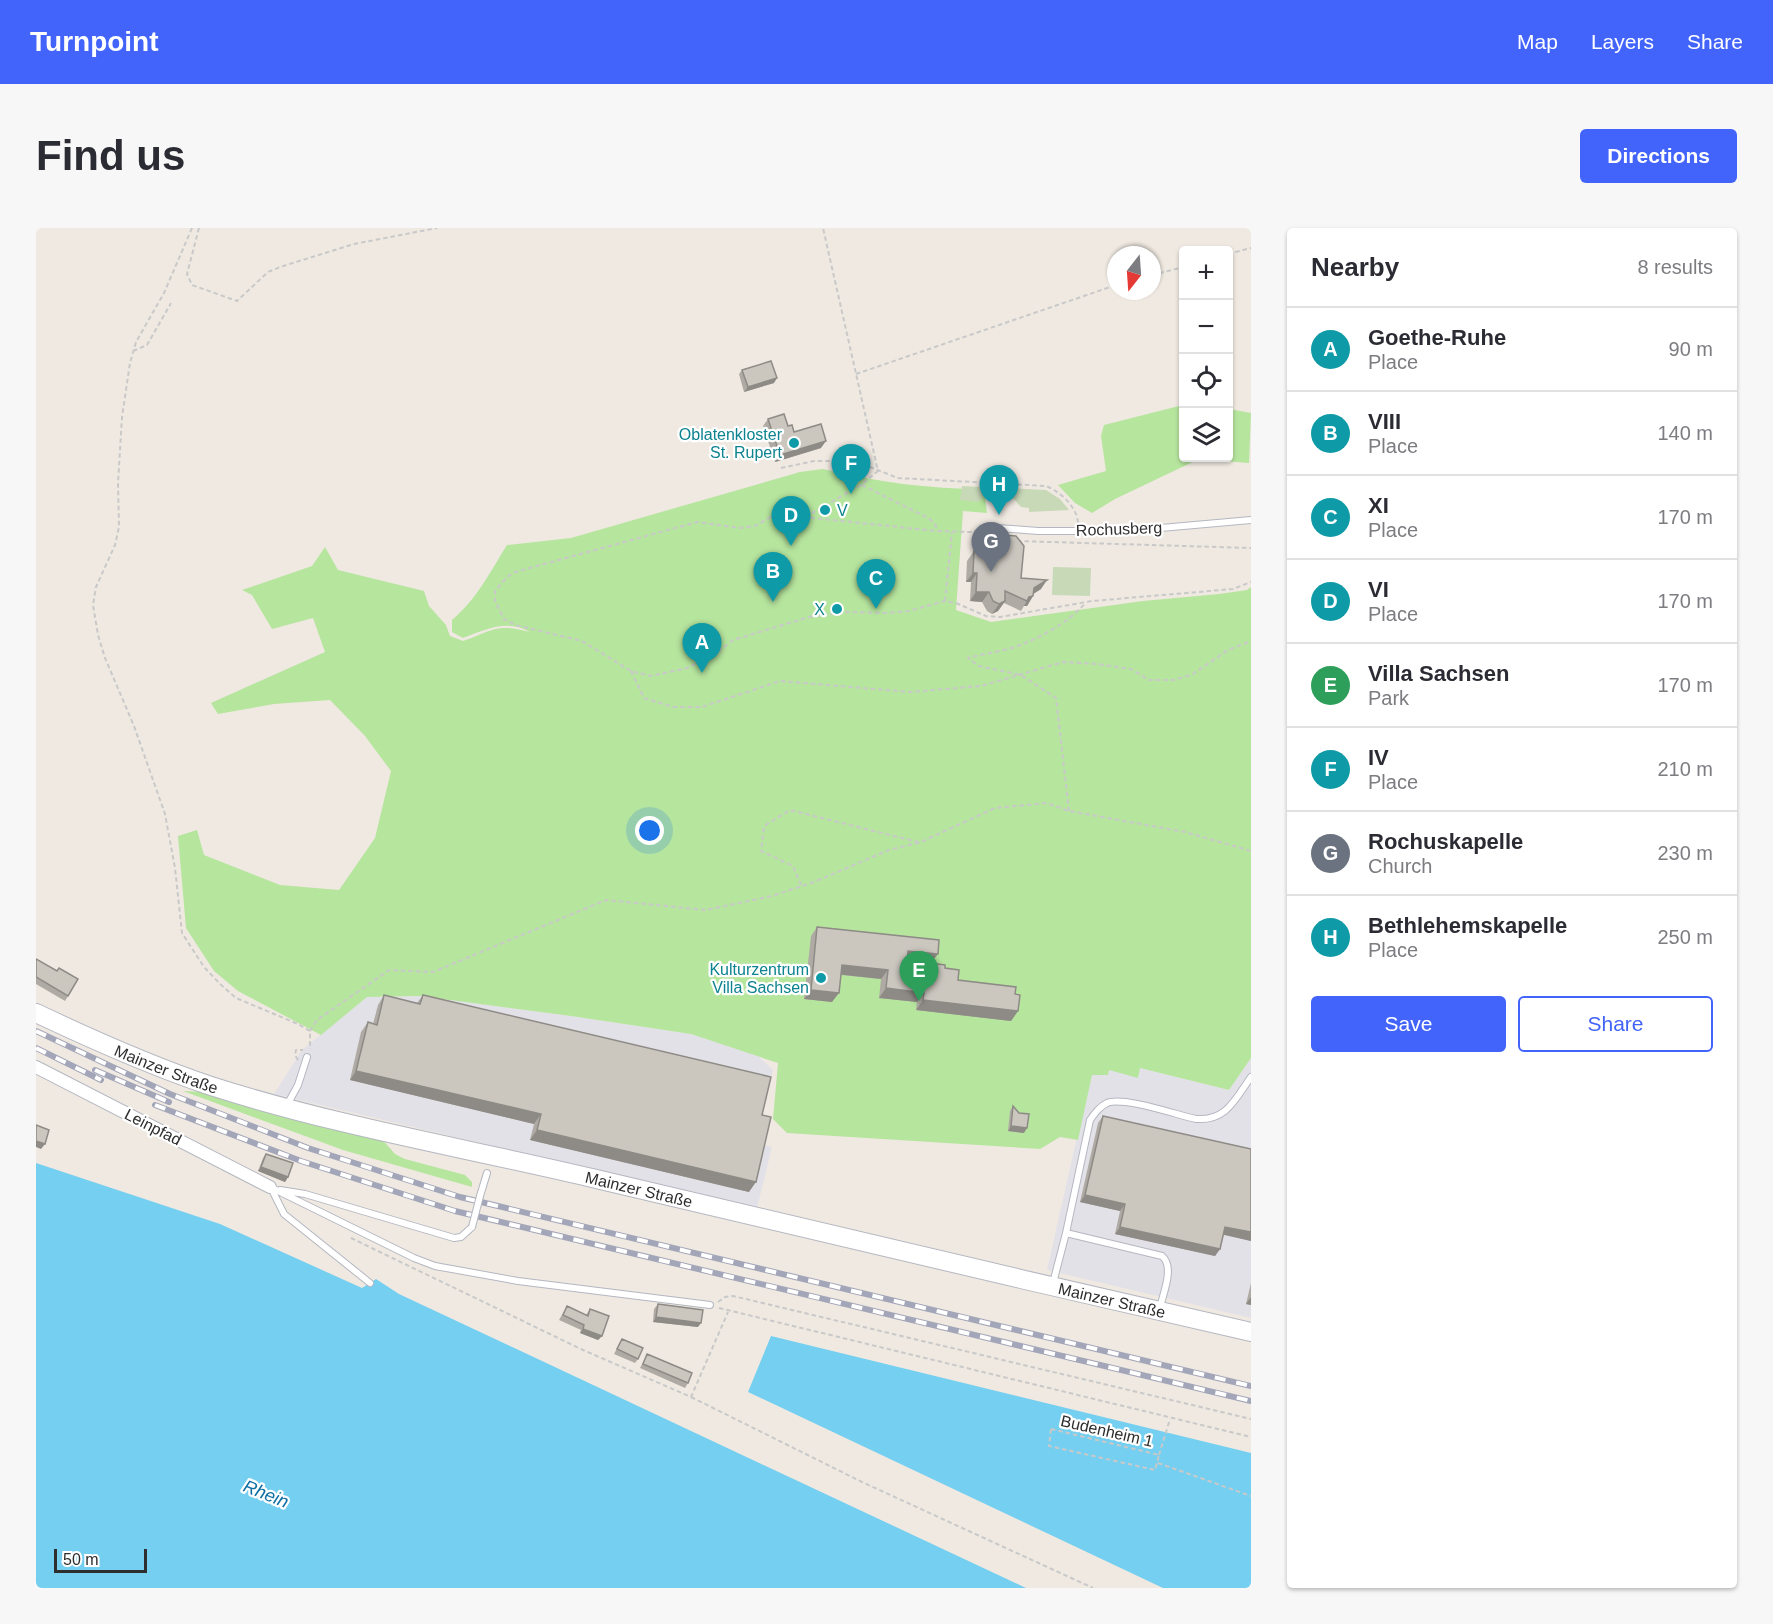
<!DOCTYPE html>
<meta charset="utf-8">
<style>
body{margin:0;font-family:Arial,sans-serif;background:#f7f7f7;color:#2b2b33}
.controls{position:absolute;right:18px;top:18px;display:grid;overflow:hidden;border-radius:6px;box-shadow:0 2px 4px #0004}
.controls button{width:54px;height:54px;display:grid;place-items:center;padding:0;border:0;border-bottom:2px solid #e1e1e2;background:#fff;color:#2b2b33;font:30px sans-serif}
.compass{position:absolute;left:1071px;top:18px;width:54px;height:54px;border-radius:50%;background:#fff;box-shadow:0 2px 4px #0004;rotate:197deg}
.scale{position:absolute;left:18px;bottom:15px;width:93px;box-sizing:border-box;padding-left:6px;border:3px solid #2e2e2e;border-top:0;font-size:16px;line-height:21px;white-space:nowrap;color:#2e2e2e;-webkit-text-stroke:4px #fff;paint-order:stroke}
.you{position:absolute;left:614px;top:603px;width:21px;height:21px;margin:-15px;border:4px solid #fff;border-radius:50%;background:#1a73e8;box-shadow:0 0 0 9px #1a73e833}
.badge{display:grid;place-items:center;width:39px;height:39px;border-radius:50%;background:#4264fb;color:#fff;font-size:20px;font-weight:700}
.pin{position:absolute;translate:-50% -50px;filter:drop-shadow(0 2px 3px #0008)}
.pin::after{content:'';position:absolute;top:32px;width:21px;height:18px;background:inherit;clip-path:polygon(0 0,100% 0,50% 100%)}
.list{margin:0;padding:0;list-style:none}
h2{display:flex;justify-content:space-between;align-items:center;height:78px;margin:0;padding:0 24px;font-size:26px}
h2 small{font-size:20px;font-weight:400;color:#7c7c81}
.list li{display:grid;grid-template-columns:39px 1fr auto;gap:18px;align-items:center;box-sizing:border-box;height:84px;padding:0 24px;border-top:2px solid #e1e1e2}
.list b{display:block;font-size:22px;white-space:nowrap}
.list p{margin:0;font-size:20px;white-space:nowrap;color:#7c7c81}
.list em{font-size:20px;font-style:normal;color:#7c7c81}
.actions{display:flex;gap:12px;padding:18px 24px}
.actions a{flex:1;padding:14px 0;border:2px solid #4264fb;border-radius:6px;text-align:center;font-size:21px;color:#4264fb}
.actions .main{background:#4264fb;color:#fff}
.icon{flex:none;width:33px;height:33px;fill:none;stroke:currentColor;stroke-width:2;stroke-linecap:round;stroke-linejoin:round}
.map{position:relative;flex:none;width:1215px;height:1360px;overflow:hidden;border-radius:6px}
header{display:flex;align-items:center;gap:36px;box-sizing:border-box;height:84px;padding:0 30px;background:#4264fb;color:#fff}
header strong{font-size:28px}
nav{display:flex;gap:33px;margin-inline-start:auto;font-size:21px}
.intro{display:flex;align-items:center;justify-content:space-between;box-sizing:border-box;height:144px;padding:0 36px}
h1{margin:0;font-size:42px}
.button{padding:15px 27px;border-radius:6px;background:#4264fb;color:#fff;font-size:21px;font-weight:700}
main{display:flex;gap:36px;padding:0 36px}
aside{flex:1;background:#fff;border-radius:6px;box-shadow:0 2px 4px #0004}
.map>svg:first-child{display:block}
.industrial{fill:#e3e1e8}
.green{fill:#b6e59e}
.cemetery{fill:#c8d9b8}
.water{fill:#75cff0}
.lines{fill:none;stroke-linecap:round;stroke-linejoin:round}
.service-casing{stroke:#b4b7c1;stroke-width:8}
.minor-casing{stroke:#b4b7c1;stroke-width:14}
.secondary-casing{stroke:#b4b7c1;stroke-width:20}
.path{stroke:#c9c9c9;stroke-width:2;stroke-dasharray:4.5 3;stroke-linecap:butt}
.service{stroke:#fff;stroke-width:6}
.minor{stroke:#fff;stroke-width:12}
.secondary{stroke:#fff;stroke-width:18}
.rail-casing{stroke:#a3a6b8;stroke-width:6}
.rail{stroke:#fff;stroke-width:4;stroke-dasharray:11;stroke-linecap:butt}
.service-bridge-casing{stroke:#b4b7c1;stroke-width:8;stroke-linecap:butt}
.service-bridge{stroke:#fff;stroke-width:6}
.wall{fill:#afaba4}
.shaded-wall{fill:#8e8b86}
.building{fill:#cbc7bf;stroke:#8e8b86;stroke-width:1.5}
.culture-dot{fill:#0f9aa8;stroke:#fff;stroke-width:2}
.labels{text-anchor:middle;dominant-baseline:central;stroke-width:4.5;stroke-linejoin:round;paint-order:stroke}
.culture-label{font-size:16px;fill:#0d838f;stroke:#fff;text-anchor:end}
.street-label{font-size:16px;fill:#2e2e2e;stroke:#fff}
.water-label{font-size:18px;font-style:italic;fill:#0d6fa3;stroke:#fff}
</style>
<header>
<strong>Turnpoint</strong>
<nav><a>Map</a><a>Layers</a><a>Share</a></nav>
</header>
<div class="intro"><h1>Find us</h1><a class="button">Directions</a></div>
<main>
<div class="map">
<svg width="1215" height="1360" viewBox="0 0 1215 1360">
<rect width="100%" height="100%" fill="#efe9e1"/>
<!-- industrial -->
<path class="industrial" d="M384,768L535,788L655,806L722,828L737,842L725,892L728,917L736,919L721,980L238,866L266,822L331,769Z
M1215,830V1090L1011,1042L1055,847H1072L1073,842L1104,840L1193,862Z"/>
<!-- green -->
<path class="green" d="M1147,177L1148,230H1192L1193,181L1215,185L1213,235L1163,231L1079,271L1056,285L1039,275L1022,257L1070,243L1065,208L1068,197Z
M787,241C841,254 892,261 948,261L951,285L927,283L920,382L955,394L1107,373L1183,366L1211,362L1215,359V830L1193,862L1104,840L1102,850L1073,842L1072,847H1056L1042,912L1024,909L1004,921L751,905L737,891L742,835L655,806L535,788L384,768L331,769L285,807L202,763L178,743L150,700L142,608L161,602L168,627L244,657L303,662L339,610L355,543L329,508L294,472L238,476L182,486L175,475L289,424L277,390L236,401L216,367L206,362L276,338L289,319L302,342L388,363L393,378L410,397L414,408L427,413C457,402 461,395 494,404C471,391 451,401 427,410L416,404V392C441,371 454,344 471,317L535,310L764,244Z
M147,863L166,864L344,909L359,926L369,931L429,947L436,954V959L307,922Z"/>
<!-- cemetery -->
<path class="cemetery" d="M926,258L1010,262L1024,271L1033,282L993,284V280L985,279L977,270H969L967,268H947L943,274L924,272Z
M1017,339L1055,340L1054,368L1016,367Z"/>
<!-- water -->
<path class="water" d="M0,935L184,996L326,1060L340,1051L363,1066L990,1360H0Z
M735,1108L1215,1225V1360H1127L712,1164Z"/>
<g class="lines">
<!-- service casing -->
<g class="service-casing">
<path id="service" d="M950,299L1002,303H1091L1215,292
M250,879L262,857L271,829
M234,959L378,1030L399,1038L482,1053L674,1077
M235,960L248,986L334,1055
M244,962L269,966L418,1010L425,1009L436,999
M444,968L451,945
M1030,1005L1054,892C1059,885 1063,879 1071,875C1087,868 1141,887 1160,891C1191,893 1199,871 1215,849
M1017,1055L1030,1005L1126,1028C1139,1039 1127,1065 1124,1080"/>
</g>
<!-- minor casing -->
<g class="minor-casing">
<path id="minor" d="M0,839L234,959"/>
</g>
<!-- secondary casing -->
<g class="secondary-casing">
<g id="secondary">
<path id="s1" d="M0,785C57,812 115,838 175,858C300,898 429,920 556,950C776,1002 995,1054 1215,1104"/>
</g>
</g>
<!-- path -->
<path class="path" d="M156,0L128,65L100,114L94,135L86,189L82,255L83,299L79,317L60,359L57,377L62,407L69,430L98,498L129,586L139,640L146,705L168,739L184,756L200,770L262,796L274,803V821
M163,0L151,46L156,57L201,73L232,44L244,39L318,16L401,0
M1192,26L1215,20
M1116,47L1148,39
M97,123L111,117L135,75
M820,146L1080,57
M745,240L778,233H804L829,237L862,250L1010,258C1025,264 1041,279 1042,295
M826,257L894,291L900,298V303
M769,289L825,257L842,243L787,0
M943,302L935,304L900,303L740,286L719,298L704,300L661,294L479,344L471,349L459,363V373L468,391L479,397L546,413L595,443L615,448L651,440L682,424L697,412L773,389L811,384L850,385L873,383L909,373L920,375L950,388L964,389L1056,373L1197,361L1215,354
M981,313L1215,320
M909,373L916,304
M595,443L608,470L637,479H666L744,453L874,464L945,458L1027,434L1061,436L1095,441L1113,452H1138L1157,446L1192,422L1215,413
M1033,583L1020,470L985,447L943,438L932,430C950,425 970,423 987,416C1007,408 1036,392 1049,375
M765,657L757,638L725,623L728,598L754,582L882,614
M274,803L281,792L353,742L397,744L570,672L670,682L736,668L778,654L853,622L885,614L959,580L1011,575L1033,583L1149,604L1215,623
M262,832L259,827L260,822H267
M315,1010L547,1122L655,1169L692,1084
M682,1074L689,1069L697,1068L1215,1191
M683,1080L1215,1209
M655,1169L826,1254L1057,1360
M1015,1201L1123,1227L1119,1242L1013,1218Z
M1123,1227L1134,1191
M1122,1235L1215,1268"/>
<!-- service -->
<use href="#service" class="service"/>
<!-- minor -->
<use href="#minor" class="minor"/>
<!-- secondary -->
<use href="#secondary" class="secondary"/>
<!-- rail casing -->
<g class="rail-casing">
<path id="rail" d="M0,803L134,866L272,920L424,969L1215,1158
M0,820L65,852
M59,842L133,874
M119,877L265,933L419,983L1215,1173"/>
</g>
<!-- rail -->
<use href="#rail" class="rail"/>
<!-- service-bridge casing -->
<g class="service-bridge-casing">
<path id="service-bridge" d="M436,999L444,968"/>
</g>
<!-- service-bridge -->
<use href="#service-bridge" class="service-bridge"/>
</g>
<!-- wall -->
<path class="wall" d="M706,142L738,155L708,164L703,146Z
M732,191L752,198L758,204L785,220L739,234L727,198Z
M955,306L985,350L1005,361L997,366V368L991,378H988L985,383L968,375L962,383L956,386L951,383L946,374L934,373L935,354H930L931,333L938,323L948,324V315Z
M781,699L895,735L871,733L870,744L887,746L894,735L909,740L922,752L979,766L982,783L975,793L880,782L881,774L843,770L845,751L805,747L796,774L768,771L775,708Z
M0,731L32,768L29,773L0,756Z
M348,767L381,775L387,767L726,887L713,964L494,912L498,896L314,852L325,804L332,794L337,796L342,777Z
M977,878L988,905L972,903L974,883Z
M1067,888L1215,921V1013L1187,1006L1184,1021L1179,1028L1079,1006L1084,983L1044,974L1062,895Z
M230,926L252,949L249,954L222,943L227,930Z
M1215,1055V1077L1210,1076Z
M622,1076L662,1099L617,1094L618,1081Z
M531,1078L550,1087L554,1081L566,1108L562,1112L544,1105L545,1102L523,1092Z
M586,1111L602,1131L599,1135L578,1126Z
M611,1126L652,1155L649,1160L604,1140Z"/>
<!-- shaded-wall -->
<path class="shaded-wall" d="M741,150L738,155L708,164L712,159Z
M790,213L785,220L739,234L744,227Z
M937,345H941L935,354H930Z
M1011,352L1005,361L991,370L998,360Z
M940,364H953L946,374L934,373Z
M997,368L991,378H988L993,369Z
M969,373L962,383L956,386L963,376Z
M872,723L902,726L895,735L866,732Z
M806,737L852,742L845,751L800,746Z
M850,760L888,765L881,774L843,770Z
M775,762L803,765L796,774L768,771Z
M887,772L982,783L975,793L880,782Z
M320,843L505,886L498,896L314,852Z
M975,898L991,900L988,905L972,903Z
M501,902L720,954L713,964L494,912Z
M0,913L9,916L5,921L0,919Z
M225,939L252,949L249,954L222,943Z
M1049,967L1089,976L1084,983L1044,974Z
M1084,999L1184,1021L1179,1028L1079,1006Z
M1189,999L1215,1004V1013L1184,1006Z
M1215,1069V1077L1210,1076Z
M620,1089L665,1095L662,1099L617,1094Z
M547,1101L566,1108L562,1112L544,1105Z"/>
<!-- building -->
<path class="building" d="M735,133L741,150L712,159L706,142Z
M748,186L752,198L756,197L758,204L785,196L790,213L744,227L732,191Z
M955,306L980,308L988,318L985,350L1011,352L998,360L997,368L993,369L991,373L969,363V373L963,376L957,373L953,364H940L941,345H937L938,323L954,324Z
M781,699L903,712L902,726L872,723L870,744L893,747L894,735L909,737V740L923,742L922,752L980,759L979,766L984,767L982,783L887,772L888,765L850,760L852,742L806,737L803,765L775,762Z
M0,731L21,743L23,740L42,751L32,768L0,749Z
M348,767L384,776L387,767L735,849L726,887L735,889L720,954L501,902L505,886L320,843L332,794L341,797Z
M977,878L983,885L993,886L991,900L975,898Z
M1067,888L1215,921V1004L1189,999L1184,1021L1084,999L1089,976L1049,967Z
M0,897L13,902L9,916L0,913Z
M230,926L257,935L252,949L225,939Z
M622,1076L667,1082L665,1095L620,1089Z
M531,1078L552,1088L554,1081L573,1088L566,1108L547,1101L548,1097L527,1087Z
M586,1111L607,1120L602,1131L581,1121Z
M611,1126L656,1145L652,1155L607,1136Z"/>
<!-- markers -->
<g class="culture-dot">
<circle cx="758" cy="215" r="6"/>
<circle cx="789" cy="282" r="6"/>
<circle cx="801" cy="381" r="6"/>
<circle cx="785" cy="750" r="6"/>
</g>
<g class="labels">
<!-- culture labels -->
<g class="culture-label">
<text x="746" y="206">Oblatenkloster<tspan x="746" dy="18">St. Rupert</tspan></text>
<text x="801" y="282" text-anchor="start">V</text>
<text x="789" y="381">X</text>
<text x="773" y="741">Kulturzentrum<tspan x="773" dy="18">Villa Sachsen</tspan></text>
</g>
<!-- street labels -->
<g class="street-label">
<text transform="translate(1083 301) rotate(-2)">Rochusberg</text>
<text stroke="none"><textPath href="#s1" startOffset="142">Mainzer Straße</textPath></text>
<text transform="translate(117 899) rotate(27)">Leinpfad</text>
<text stroke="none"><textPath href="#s1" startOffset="630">Mainzer Straße</textPath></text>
<text stroke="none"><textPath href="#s1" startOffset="1116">Mainzer Straße</textPath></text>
<text transform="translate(1071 1203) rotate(13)">Budenheim 1</text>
</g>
<!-- water labels -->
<g class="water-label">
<text transform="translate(230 1266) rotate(22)">Rhein</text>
</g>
</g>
</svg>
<div class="controls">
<button>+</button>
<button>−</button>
<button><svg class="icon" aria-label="locate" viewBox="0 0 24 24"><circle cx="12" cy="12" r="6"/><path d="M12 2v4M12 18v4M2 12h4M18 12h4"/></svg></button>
<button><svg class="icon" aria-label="layers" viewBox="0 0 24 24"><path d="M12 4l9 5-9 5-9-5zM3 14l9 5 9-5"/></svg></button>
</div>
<svg class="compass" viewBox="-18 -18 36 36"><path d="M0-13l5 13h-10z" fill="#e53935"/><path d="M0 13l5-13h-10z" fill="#7c7c81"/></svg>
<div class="scale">50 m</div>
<div class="you"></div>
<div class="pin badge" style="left:666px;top:445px;background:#0f9aa8">A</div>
<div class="pin badge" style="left:737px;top:374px;background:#0f9aa8">B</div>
<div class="pin badge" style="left:840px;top:381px;background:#0f9aa8">C</div>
<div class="pin badge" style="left:755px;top:318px;background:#0f9aa8">D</div>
<div class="pin badge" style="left:883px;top:773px;background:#2e9e5b">E</div>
<div class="pin badge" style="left:815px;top:266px;background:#0f9aa8">F</div>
<div class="pin badge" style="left:955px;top:344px;background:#6b7280">G</div>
<div class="pin badge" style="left:963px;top:287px;background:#0f9aa8">H</div>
</div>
<aside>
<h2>Nearby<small>8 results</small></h2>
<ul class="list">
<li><span class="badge" style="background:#0f9aa8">A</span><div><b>Goethe-Ruhe</b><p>Place</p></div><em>90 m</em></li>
<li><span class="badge" style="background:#0f9aa8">B</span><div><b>VIII</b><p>Place</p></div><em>140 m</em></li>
<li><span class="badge" style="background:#0f9aa8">C</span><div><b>XI</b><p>Place</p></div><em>170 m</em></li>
<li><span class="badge" style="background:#0f9aa8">D</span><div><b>VI</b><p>Place</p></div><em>170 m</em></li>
<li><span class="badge" style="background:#2e9e5b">E</span><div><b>Villa Sachsen</b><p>Park</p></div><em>170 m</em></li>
<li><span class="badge" style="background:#0f9aa8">F</span><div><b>IV</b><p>Place</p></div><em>210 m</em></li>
<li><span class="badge" style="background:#6b7280">G</span><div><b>Rochuskapelle</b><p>Church</p></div><em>230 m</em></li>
<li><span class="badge" style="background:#0f9aa8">H</span><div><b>Bethlehemskapelle</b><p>Place</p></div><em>250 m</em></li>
</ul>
<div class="actions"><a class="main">Save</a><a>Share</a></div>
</aside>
</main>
